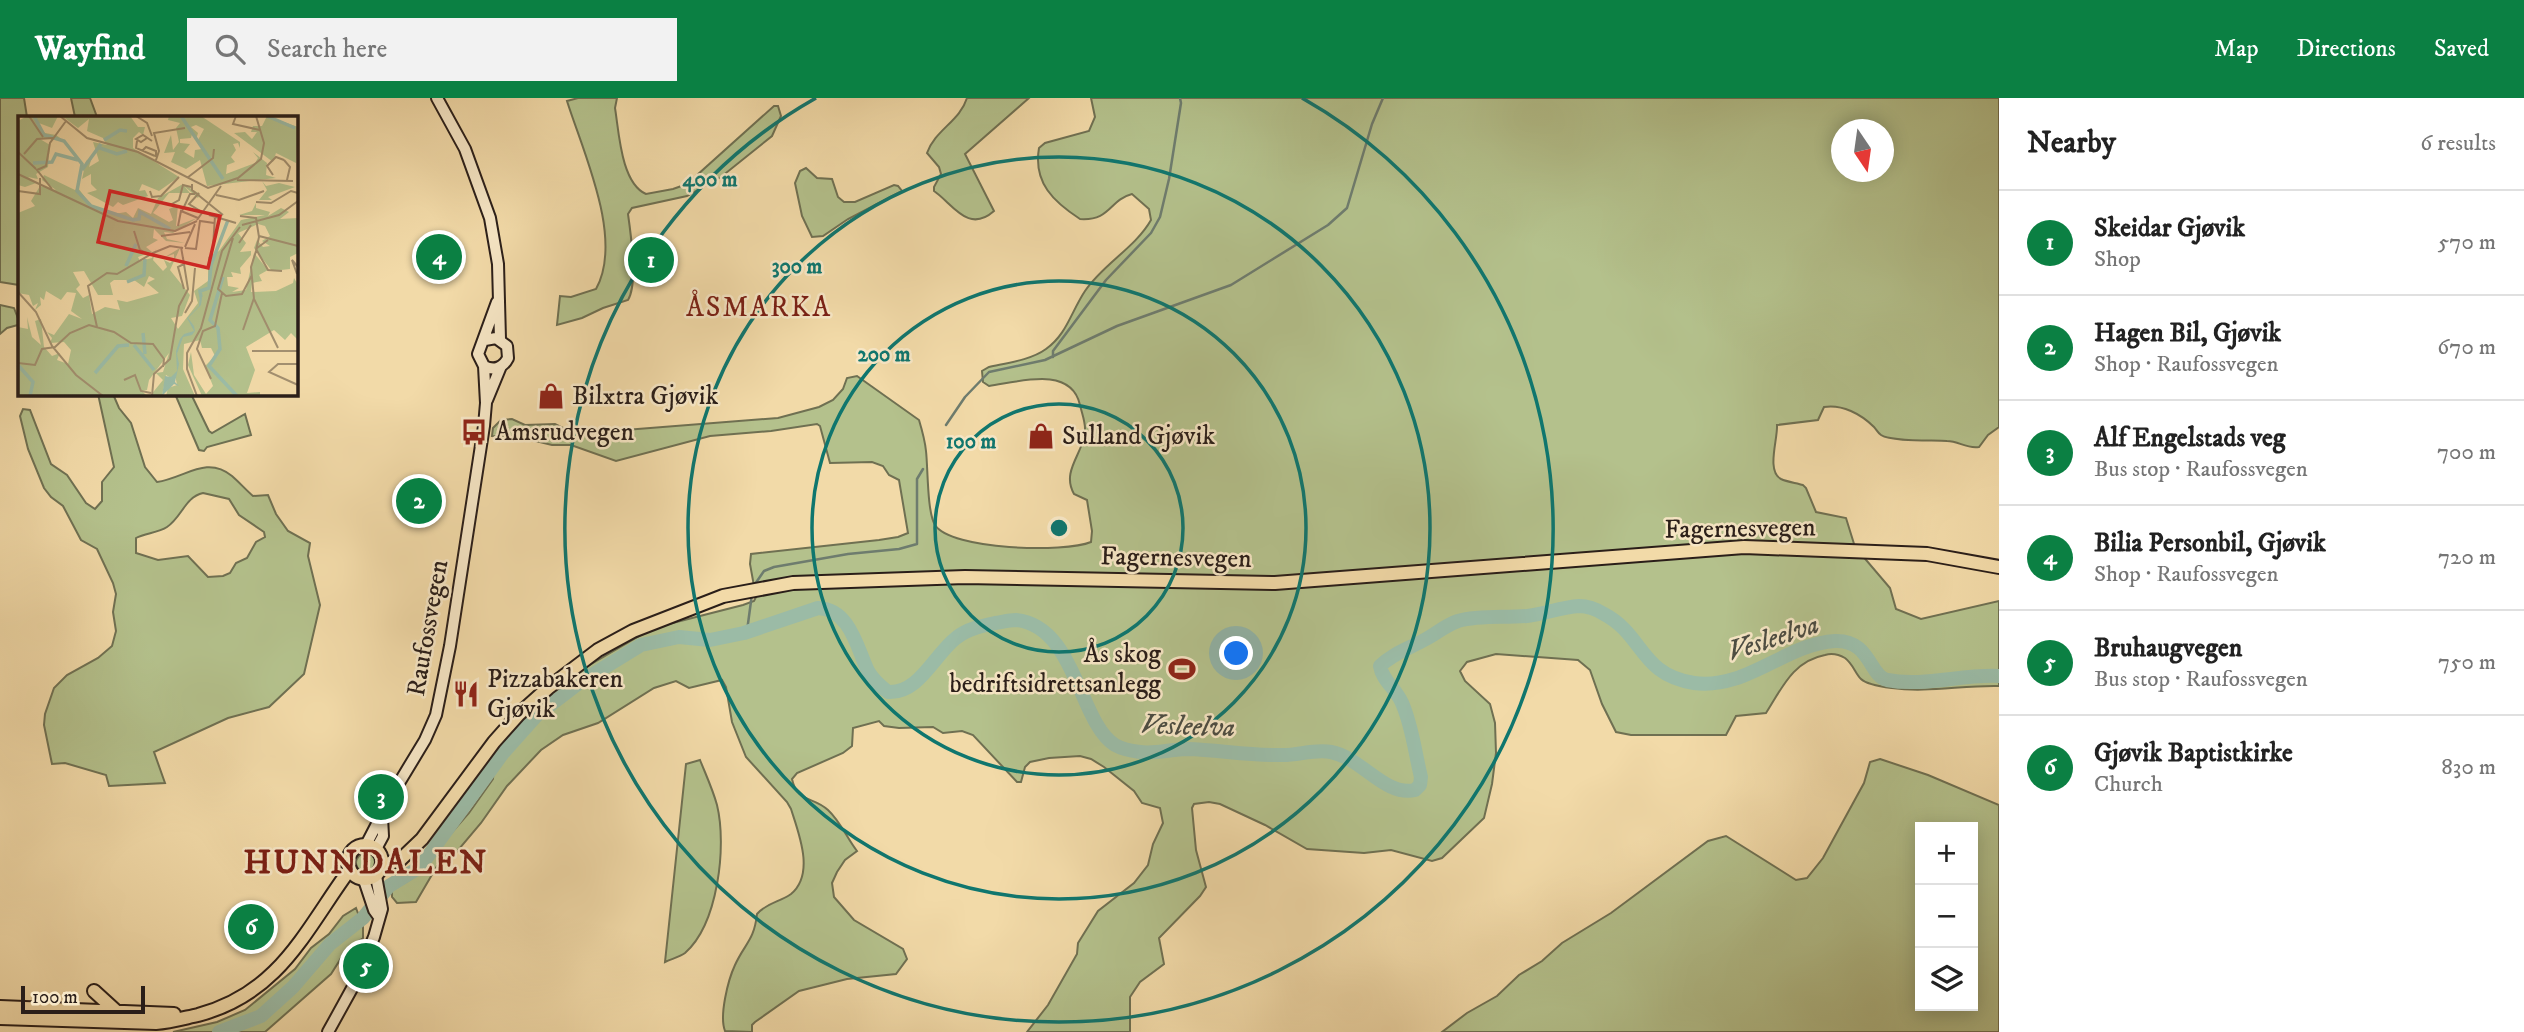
<!DOCTYPE html>
<meta charset="utf-8">
<style>
body{margin:0;font-family:"IM FELL DW Pica",serif;background:#f2f2f2;color:#222}
.controls{position:absolute;right:21px;bottom:21px;display:grid;overflow:hidden;border-radius:0px;box-shadow:0 4px 18px #0003}
.controls button{width:63px;height:63px;display:grid;place-items:center;padding:0;border:0;border-bottom:2px solid #e0e0e0;background:#fff;color:#222;font:35px sans-serif}
.compass{position:absolute;left:1831px;top:21px;width:63px;height:63px;border-radius:50%;background:#fff;box-shadow:0 4px 18px #0003;rotate:167deg}
.scale{position:absolute;left:21px;bottom:18px;width:124px;box-sizing:border-box;padding-left:7px;border:4px solid #2a1e19;border-top:0;font-size:19px;line-height:24px;white-space:nowrap;color:#2a1e19;-webkit-text-stroke:5px #f7e7c6;paint-order:stroke}
.you{position:absolute;left:1237px;top:556px;width:24px;height:24px;margin:-18px;border:5px solid #fff;border-radius:50%;background:#1a73e8;box-shadow:0 0 0 10px #1a73e833}
.badge{display:grid;place-items:center;width:46px;height:46px;border-radius:50%;background:#0b8043;color:#fff;font-size:23px;font-weight:700}
.pin{position:absolute;translate:-50% -50%;border:4px solid #fff;box-shadow:0 2px 7px #0006}
.list{margin:0;padding:0;list-style:none}
h2{display:flex;justify-content:space-between;align-items:center;height:91px;margin:0;padding:0 28px;font-size:30px}
h2 small{font-size:23px;font-weight:400;color:#767676}
.list li{display:grid;grid-template-columns:46px 1fr auto;gap:21px;align-items:center;box-sizing:border-box;height:105px;padding:0 28px;border-top:2px solid #e0e0e0}
.list b{display:block;font-size:26px;white-space:nowrap}
.list p{margin:0;font-size:23px;white-space:nowrap;color:#767676}
.list em{font-size:23px;font-style:normal;color:#767676}
.icon{flex:none;width:38px;height:38px;fill:none;stroke:currentColor;stroke-width:2;stroke-linecap:round;stroke-linejoin:round}
.map{position:relative;flex:none;width:1999px;height:934px;overflow:hidden}
header{display:flex;align-items:center;gap:42px;box-sizing:border-box;height:98px;padding:0 35px;background:#0b8043;color:#fff}
header strong{font-size:33px}
nav{display:flex;gap:38px;margin-inline-start:auto;font-size:24px}
.search{width:490px;height:63px;background:#f2f2f2;display:flex;align-items:center;gap:18px;box-sizing:border-box;padding:0 24px;border-radius:0px;color:#767676;font-size:26px}
main{display:flex}
aside{flex:1;background:#fff}
.map>svg:first-child{display:block}
.green{fill:#b4c18c;stroke:#6f7052;stroke-width:2;fill-rule:evenodd}
.lines{fill:none;stroke-linecap:round;stroke-linejoin:round}
.stream{stroke:#6e7c6e;stroke-width:2.5}
.river{stroke:#9bbba6;stroke-width:14}
.secondary-casing{stroke:#2a1e19;stroke-width:14}
.primary-casing{stroke:#2a1e19;stroke-width:16}
.secondary{stroke:#f7e7c6;stroke-width:10}
.primary{stroke:#f2daa8;stroke-width:12}
.ring{fill:none;stroke:#0f766e;stroke-width:3.5}
.labels{text-anchor:middle;dominant-baseline:central;stroke-width:5;stroke-linejoin:round;paint-order:stroke}
.poi-label{font-size:26px;fill:#2a1e19;stroke:#f7e7c6;text-anchor:start}
.street-label{font-size:26px;fill:#2a1e19;stroke:#f7e7c6}
.neighbourhood-label{font-size:28px;letter-spacing:2px;fill:#7a1f14;stroke:#f7e7c6}
.water-label{font-size:28px;font-style:italic;fill:#4c4d43;stroke:#f7e7c6}
.district-label{font-size:33px;font-weight:bold;letter-spacing:2px;fill:#7a1f14;stroke:#f7e7c6}
.inset-river{fill:none;stroke:#9bbba6;stroke-width:3.5}
.inset-road{fill:none;stroke:#a28f6f;stroke-width:2}
.view{fill:#d62828;fill-opacity:0.15;stroke:#d62828;stroke-width:3.5}
.inset-edge{fill:none;stroke:#2a1e19;stroke-width:3.5}
.centre{fill:#0f766e;stroke:#f7e7c6;stroke-width:3.5}
.ring-label{font-size:21px;text-anchor:middle;font-weight:bold;fill:#0f766e;stroke:#f7e7c6;stroke-width:5;stroke-linejoin:round;paint-order:stroke}
</style>
<header>
<strong>Wayfind</strong>
<div class="search"><svg class="icon" aria-label="search" viewBox="0 0 24 24"><circle cx="10" cy="10" r="6"/><path d="M15 15l6 6"/></svg>Search here</div>
<nav><a>Map</a><a>Directions</a><a>Saved</a></nav>
</header>
<main>
<div class="map">
<svg width="1999" height="934" viewBox="0 0 1999 934">
<rect width="100%" height="100%" fill="#f2daa8"/>
<filter id="stains"><feTurbulence type="fractalNoise" baseFrequency=".00286" numOctaves="4"/><feColorMatrix values="0 0 0 0 .2 0 0 0 0 .09 0 0 0 0 .02 0 0 0 .5 -.17"/></filter>
<radialGradient id="worn" r=".72"><stop offset=".6" stop-color="#630" stop-opacity="0"/><stop offset="1" stop-color="#630" stop-opacity=".3"/></radialGradient>
<!-- green -->
<path class="green" d="M0,0H24L27,19H19V187L0,184Z
M71,0H90L97,19H75Z
M578,0H617L615,10C619,34 621,85 646,96L673,91L687,86L774,8H778L781,18L772,38L721,79L687,98L632,110L628,116C631,137 638,186 628,202L603,210L582,220L557,227L560,198L571,199L596,191C624,141 583,54 567,3Z
M967,0H1029L965,56L994,113C968,136 953,106 934,93V89L941,76L939,69L927,55C935,32 960,23 967,0Z
M1091,0H1999V329L1988,337L1979,349C1966,351 1959,343 1947,343C1933,342 1892,344 1881,337C1878,335 1876,331 1874,329C1861,316 1842,306 1824,309L1818,322L1777,327C1778,341 1766,373 1781,381C1787,384 1797,385 1803,387L1806,390L1816,414L1846,420L1855,449L1890,490L1896,511L1921,521L1999,503V588C1963,587 1927,595 1892,590C1884,589 1867,587 1861,581C1855,575 1853,566 1845,560C1838,556 1832,555 1825,557C1793,563 1782,590 1766,615L1736,618L1726,637H1631L1616,634L1602,606L1590,572L1578,562L1496,556L1467,564L1460,573L1465,583L1490,606L1495,625L1496,655L1492,686L1484,720L1442,760L1432,763L1391,752L1364,755L1307,751L1265,727L1220,706L1209,704L1194,706L1192,710L1196,752L1206,789L1200,798L1159,840L1164,866L1140,884L1130,899V934H1027L1048,907L1077,856L1078,845L1098,813L1134,785L1148,767L1153,746L1163,725L1160,710L1142,705L1134,693L1104,669L1091,661L1080,658L1049,660L1030,664L1025,669L1021,684H1017L973,637L962,633L943,635L933,629L899,630L884,628L879,623L853,630L852,648L843,655L797,675L792,681C797,705 813,698 828,712C840,723 847,740 857,753L845,762L837,774L832,785L834,799L854,822L903,851L907,861L896,876L847,881L799,893L755,924L752,927V934L725,933C719,918 728,882 735,867C745,845 754,843 757,816C766,805 780,804 791,796C815,776 799,736 791,711L787,704L746,659L732,624L726,589L722,582L689,590L676,583L654,590L598,625L563,637L541,652L507,688L481,725L454,757L440,763L416,804L397,805L392,799V792L411,781L469,715L493,681L495,652L512,631L554,592L581,572L653,530L743,507L754,503L756,499L750,466L751,456L879,442L898,439L908,435L899,382L889,377L883,368L872,364L830,365L820,328L817,326L771,333L710,338L616,363L571,347H552L519,339L492,338L493,330L501,322L512,321L525,327L555,326L565,331H576L587,335L778,320L819,309L833,302L843,291L847,280L857,278L919,322C922,332 925,343 926,353C928,370 927,414 935,427C951,452 1065,455 1091,444L1092,433L1087,402L1074,396C1061,373 1083,356 1085,334C1086,325 1082,316 1080,307C1071,267 1018,284 989,288L983,284L982,273L989,269C1007,265 1031,262 1046,251C1067,236 1071,214 1085,193C1103,166 1135,150 1151,122L1149,111L1132,96C1109,102 1111,123 1080,121C1054,104 1033,85 1039,50L1045,45L1089,33L1095,19ZM1842,32H1884V74H1842Z
M806,70L817,80L832,81L838,99L844,104H855L894,87L898,88L902,93L848,121L823,138L812,139L802,118L795,85L800,73Z
M0,207L14,210L19,223L18,227L7,230L0,236Z
M98,296H113L119,310L131,325L145,369L157,384C185,380 206,357 232,378C240,385 246,392 253,398L268,397L276,416L288,433L310,445L308,458L320,507L304,576L269,609L228,620L154,654L165,685L109,688L106,677L65,665L52,666L44,627L45,616L54,590L67,577L98,560L112,548L116,533L113,514L116,496L113,485L97,451L81,442L63,408L51,399L44,390L28,351L20,318L23,311L30,312L51,366L67,377L86,405L95,411L102,403V384L114,369ZM203,395L229,401L239,417L264,434L265,439L256,444L247,460L236,465L230,475L223,478L208,479L188,458L158,462L136,455V440C145,435 158,435 167,429C182,419 185,399 203,395Z
M175,296H191L209,333L212,335L245,316L251,337L207,349L204,353L199,352Z
M1880,661L1928,677L1999,707V934H1442L1467,915L1497,898L1519,877L1542,863L1562,845L1611,815L1708,743L1726,738L1796,782L1807,780L1823,760L1864,685L1870,664ZM1920,729H1973V908H1920Z
M700,662C706,677 713,692 717,707C727,748 718,826 685,855C680,859 671,861 665,864L686,666Z
M356 765a10 10 0 1 1 20 0a10 10 0 1 1-20 0Z
M356,810L363,829V840L345,854L331,876L265,934H173L217,924L245,912L295,871L311,850L329,836L343,818Z"/>
<g class="lines">
<!-- stream -->
<path class="stream" d="M1053,259V253L1106,182L1151,135L1160,119L1169,81L1181,5L1180,0
M946,327L965,299L989,274L1045,262L1117,228L1231,187L1328,127L1347,110L1372,26L1383,0
M755,486L764,473L774,469L848,456L899,451L917,446V381L923,371
M747,533L752,496"/>
<!-- river -->
<path class="river" d="M219,934L261,918L293,889L330,846L363,820L389,788L420,769L503,655L536,618L579,585L641,547L679,539L710,542L744,535L818,510C850,511 857,550 868,573C873,582 880,588 888,594C919,596 934,557 956,540C967,531 981,528 995,525C1002,524 1009,522 1016,522C1076,528 1079,625 1115,647C1122,651 1132,653 1140,654C1156,656 1172,651 1188,651C1219,652 1252,658 1283,657C1299,657 1315,651 1331,654C1362,660 1385,699 1415,692L1420,687L1421,679C1415,655 1412,627 1402,605C1396,591 1382,582 1380,568C1393,555 1410,550 1426,541C1437,535 1446,527 1458,523C1480,517 1504,520 1527,518C1544,516 1562,509 1579,508C1589,508 1596,511 1604,516C1644,537 1640,577 1694,585C1747,592 1785,546 1835,543C1871,542 1869,578 1887,582C1924,589 1962,576 1999,578"/>
<!-- secondary casing -->
<g class="secondary-casing">
<path id="secondary" d="M437,0L465,51L490,120L498,166L500,241
M485,242L496,240L507,248L508,260C503,270 494,273 484,268L478,256L497,204
M487,302L501,268
M366,747L393,695L425,642L436,617L450,548L484,328L486,305L484,268
M376,751L383,738L382,719
M364,782L374,812L379,819
M328,934L355,885L374,839L382,811L376,778"/>
</g>
<!-- primary casing -->
<g class="primary-casing">
<path id="primary" d="M348 764a17 17 0 1 1 34 0a17 17 0 1 1-34 0Z
M383,767L400,762L422,741L494,644L519,616L548,590L598,552L633,533L723,498L793,485L965,479L1275,485L1744,449L1927,456L1999,469
M94,893L117,914
M0,909L174,916
M0,920L156,925C170,924 184,920 198,917C280,895 304,834 350,771"/>
</g>
<!-- secondary -->
<use href="#secondary" class="secondary"/>
<!-- primary -->
<use href="#primary" class="primary"/>
</g>
<!-- distance rings -->
<g class="ring">
<circle cx="1059" cy="430" r="124"/>
<circle cx="1059" cy="430" r="247"/>
<circle cx="1059" cy="430" r="371"/>
<path d="M1302 0A494 494 0 1 1 816 0"/>
</g>
<!-- icons -->
<defs>
<g id="shop-bare" transform="scale(2.1)"><path d="M-5-2.5h2.3a2.7 3.5 0 0 1 5.4 0H5L5.5 6h-11ZM-1.5-2.5h3a1.5 2.3 0 0 0-3 0Z" fill="#8f2418" stroke="#f7e7c6" stroke-width="2.5" paint-order="stroke"/></g>
<g id="bus-bare" transform="scale(2.1)"><path d="M-5-6H5V4H4V6H2V4H-2V6H-4V4H-5ZM-3.5-4V0h7V-4ZM-3.5 1.2v1.5H-2V1.2ZM2 1.2v1.5H3.5V1.2Z" fill="#8f2418" stroke="#f7e7c6" stroke-width="2.5" paint-order="stroke"/></g>
<g id="stadium-bare" transform="scale(2.1)"><path d="M0-5a6.5 5 0 1 0 0 10a6.5 5 0 1 0 0-10ZM-3.5-1.8h7v3.6h-7Z" fill="#8f2418" stroke="#f7e7c6" stroke-width="2.5" paint-order="stroke"/></g>
<g id="restaurant-bare" transform="scale(2.1)"><path d="M-5-6h1v4h1v-4h1v4h1v-4h1v5L-1.5 .5V6h-2V.5L-5-1ZM5-6V6H3V1.5H1.5Q1.5-4 5-6Z" fill="#8f2418" stroke="#f7e7c6" stroke-width="2.5" paint-order="stroke"/></g>
</defs>
<g fill-rule="evenodd">
<use href="#shop-bare" x="551" y="298"/>
<use href="#bus-bare" x="474" y="334"/>
<use href="#shop-bare" x="1041" y="338"/>
<use href="#stadium-bare" x="1182" y="571"/>
<use href="#restaurant-bare" x="466" y="596"/>
</g>
<g class="labels">
<!-- poi labels -->
<g class="poi-label">
<text x="572" y="298">Bilxtra Gjøvik</text>
<text x="495" y="334">Amsrudvegen</text>
<text x="1062" y="338">Sulland Gjøvik</text>
<text x="1161" y="556" text-anchor="end">Ås skog<tspan x="1161" dy="30">bedriftsidrettsanlegg</tspan></text>
<text x="487" y="581">Pizzabakeren<tspan x="487" dy="30">Gjøvik</tspan></text>
</g>
<!-- street labels -->
<g class="street-label">
<text transform="translate(1740 431) rotate(-1)">Fagernesvegen</text>
<text transform="translate(1176 460) rotate(1)">Fagernesvegen</text>
<text transform="translate(428 530) rotate(-80)">Raufossvegen</text>
</g>
<!-- neighbourhood labels -->
<g class="neighbourhood-label">
<text x="759" y="209">ÅSMARKA</text>
</g>
<!-- water labels -->
<g class="water-label">
<text transform="translate(1773 540) rotate(-18)">Vesleelva</text>
<text transform="translate(1188 628) rotate(2)">Vesleelva</text>
</g>
<!-- district labels -->
<g class="district-label">
<text x="366" y="765">HUNNDALEN</text>
</g>
</g>
<!-- overview -->
<g transform="translate(18 18)">
<rect width="280" height="280" fill="#f2daa8"/>
<path d="M9,0H40L34,12L18,6L27,17L38,19L49,27L37,22L22,23L32,29L30,51L18,58L20,63L10,61L18,67L7,71L0,69V5ZM44,0H112L120,11H127L125,19L121,16L115,22V32L161,61L141,75L124,68L121,75L127,74L130,80L105,89L100,86L95,91L69,77L79,74L73,68V58L64,63L68,45L74,41L71,51L81,45L75,26L89,29L85,22L69,15L71,3L60,12ZM151,0H183L222,26V32L220,27L215,28L218,34L213,41L217,46L209,49L208,58L237,47L240,42L235,36L249,47L248,59L258,62L189,70L182,44L168,53L153,46L157,36L146,37L153,19L155,34L161,26L158,12L162,7L150,4ZM178,9L186,13L180,24L184,33L177,34L176,42L166,36L172,28L162,27V23L173,22L174,18L178,24L180,17L173,11ZM249,0L280,11L278,47L258,37L255,46L216,17L227,16L234,23L239,16H233L235,10H244ZM26,59L57,74L60,72L74,90L96,98L108,96L115,102L120,92L133,98L140,82L165,68L182,78L180,82L166,70L172,77H151L135,97L151,106L155,104L151,93L160,89L158,110L179,102L155,117L146,116L149,123L167,127L148,125L136,113L135,122L140,124L128,131L134,136L120,141L122,145L134,142L138,133L135,144L145,155L149,151L146,144L152,147L156,143V138L147,141L162,132L152,154L172,179L164,200L153,202L160,213L180,187L176,175L190,165V141L201,135L223,104L247,99H221L234,95L238,87V92L252,96L250,100L263,92L271,96L262,103L280,102V137L272,141V153L254,155L236,132L239,124L245,131L252,130L244,125L252,120L247,110L240,108L220,117L228,127L222,136L233,135V139L222,152L223,158L213,156L215,161H209L210,170L221,172L214,176L228,174L236,137L250,154L241,159L244,165L234,167L233,176L258,175L275,167L276,162L280,169V224L273,217L267,224L256,214L228,231L237,254L229,277L242,276V280H184L170,249L173,236L176,259L188,278L195,270L187,250L197,240L193,232H184L182,224L166,228L165,253L177,280H148L150,272L159,269L157,258L153,262L148,259L144,280H132L145,264L138,257L145,256L151,237L131,264L129,274L124,275L129,280H1L0,211L10,213L9,201L14,221L23,229L17,205L23,203L26,231L34,240L42,237L39,244L50,248L53,234L46,226L32,227L34,222L29,216L36,219L51,198L64,203L53,195L58,177L49,176L43,184L28,175L26,184L22,181L23,189L17,194L20,187L15,190L11,179L0,177V97L17,90L13,85L22,70L38,74L24,64ZM66,155L80,179H95L92,167L96,164H116L126,171L131,160L137,163L129,167L141,177L109,186L99,184L102,194L87,191L74,198L71,179L65,182L58,173L62,169L55,156ZM244,65L248,70L261,67L277,71L250,81L254,84H241L249,74Z" fill="#b4c18c" fill-rule="evenodd"/>
<path d="M182,176L184,182L183,189L170,202L176,210L177,215L174,219L165,221L159,238L161,248L157,266L161,270L156,268L144,280L147,260L153,261L159,255L158,235L162,223L166,218L176,215L169,202L181,190Z" fill="#9bbba6"/>
<path class="inset-river" d="M16,0L26,19L46,25L64,48L59,75L73,90L115,104L121,103L122,96L152,113M163,0L205,63M249,0L277,12M86,24L102,14L109,15M79,31L99,38L109,35M15,47L34,46L38,38L60,44M64,54L83,28M108,150L118,128M205,161L192,204L200,212L202,233L191,250L219,280M109,166L126,159L127,143M183,181L182,175L191,172L193,149L210,104M125,217L127,238M116,229L136,254M0,249L15,266L12,280M77,257L100,230L111,229"/>
<path class="inset-road" d="M11,0L25,21M42,0L69,22L120,36L190,72L220,62L243,43L246,27L238,0M118,0L129,7L134,20M218,0L215,8L242,14M129,22L123,26L118,23L125,19L134,25M119,25L118,32L137,40M124,35L128,31L138,35V41M0,36L18,53M6,38L19,23L35,22M138,44L141,35L136,17L167,12M266,44L272,51L269,64M0,58L100,105L157,115L179,105M255,59L249,50L258,41L266,44M169,62L195,42L196,33M219,64L275,65M174,68V74L205,99M34,73L19,54L28,50L32,27L48,5M0,75L22,78V62M132,75L134,81L143,80L161,61M181,77L171,88L184,96M198,79L221,84L246,75M238,86L253,87L273,75L280,77M152,89L161,84L165,69L173,71M164,95L172,78H177M191,99L218,107M222,100L238,102L241,121L238,134M179,104L203,70M224,109L261,99L280,85M160,110L163,95L180,102M116,115L122,134L132,139M143,120L172,116M241,120L280,130M215,122L200,173L208,180L224,178L234,159M250,124L239,132L233,151L236,183L260,232M221,127L233,109M163,131L166,148L160,151L166,173M167,131L177,108M195,131L197,100M167,132L178,133L182,105L196,107M238,133L250,154L264,155M279,158L274,144L280,151M0,176L18,196L34,230L58,259L85,280M167,197L174,185L177,152M79,211L70,170L89,157L99,158L135,137L152,130L165,132M225,214L236,182M234,235H279M0,247L17,249L24,233L37,231L52,217L71,209L96,216L113,227L135,228L146,243L145,251M280,248H260L251,256L280,269M193,263L179,233L185,215L197,210L204,177M106,264L117,259L123,275L133,277M134,280L136,258L152,243L161,190L170,173L165,142M179,280L169,253V237L183,212L204,135L222,111"/>
<path class="view" d="M92,75L202,100L190,152L80,126Z"/>
<rect width="280" height="280" class="inset-edge"/>
</g>
<circle cx="1059" cy="430" r="10" class="centre"/>
<g class="ring-label">
<text x="710" y="88">400 m</text>
<text x="797" y="175">300 m</text>
<text x="884" y="263">200 m</text>
<text x="971" y="350">100 m</text>
</g>
<rect width="100%" height="100%" filter="url(#stains)"/>
<rect width="100%" height="100%" fill="url(#worn)"/>
</svg>
<div class="controls">
<button>+</button>
<button>−</button>
<button><svg class="icon" aria-label="layers" viewBox="0 0 24 24"><path d="M12 4l9 5-9 5-9-5zM3 14l9 5 9-5"/></svg></button>
</div>
<svg class="compass" viewBox="-18 -18 36 36"><path d="M0-13l5 13h-10z" fill="#e53935"/><path d="M0 13l5-13h-10z" fill="#767676"/></svg>
<div class="scale">100 m</div>
<div class="you"></div>
<div class="pin badge" style="left:651px;top:162px">1</div>
<div class="pin badge" style="left:419px;top:403px">2</div>
<div class="pin badge" style="left:381px;top:699px">3</div>
<div class="pin badge" style="left:439px;top:159px">4</div>
<div class="pin badge" style="left:366px;top:868px">5</div>
<div class="pin badge" style="left:251px;top:829px">6</div>
</div>
<aside>
<h2>Nearby<small>6 results</small></h2>
<ul class="list">
<li><span class="badge">1</span><div><b>Skeidar Gjøvik</b><p>Shop</p></div><em>570 m</em></li>
<li><span class="badge">2</span><div><b>Hagen Bil, Gjøvik</b><p>Shop · Raufossvegen</p></div><em>670 m</em></li>
<li><span class="badge">3</span><div><b>Alf Engelstads veg</b><p>Bus stop · Raufossvegen</p></div><em>700 m</em></li>
<li><span class="badge">4</span><div><b>Bilia Personbil, Gjøvik</b><p>Shop · Raufossvegen</p></div><em>720 m</em></li>
<li><span class="badge">5</span><div><b>Bruhaugvegen</b><p>Bus stop · Raufossvegen</p></div><em>750 m</em></li>
<li><span class="badge">6</span><div><b>Gjøvik Baptistkirke</b><p>Church</p></div><em>830 m</em></li>
</ul>
</aside>
</main>
